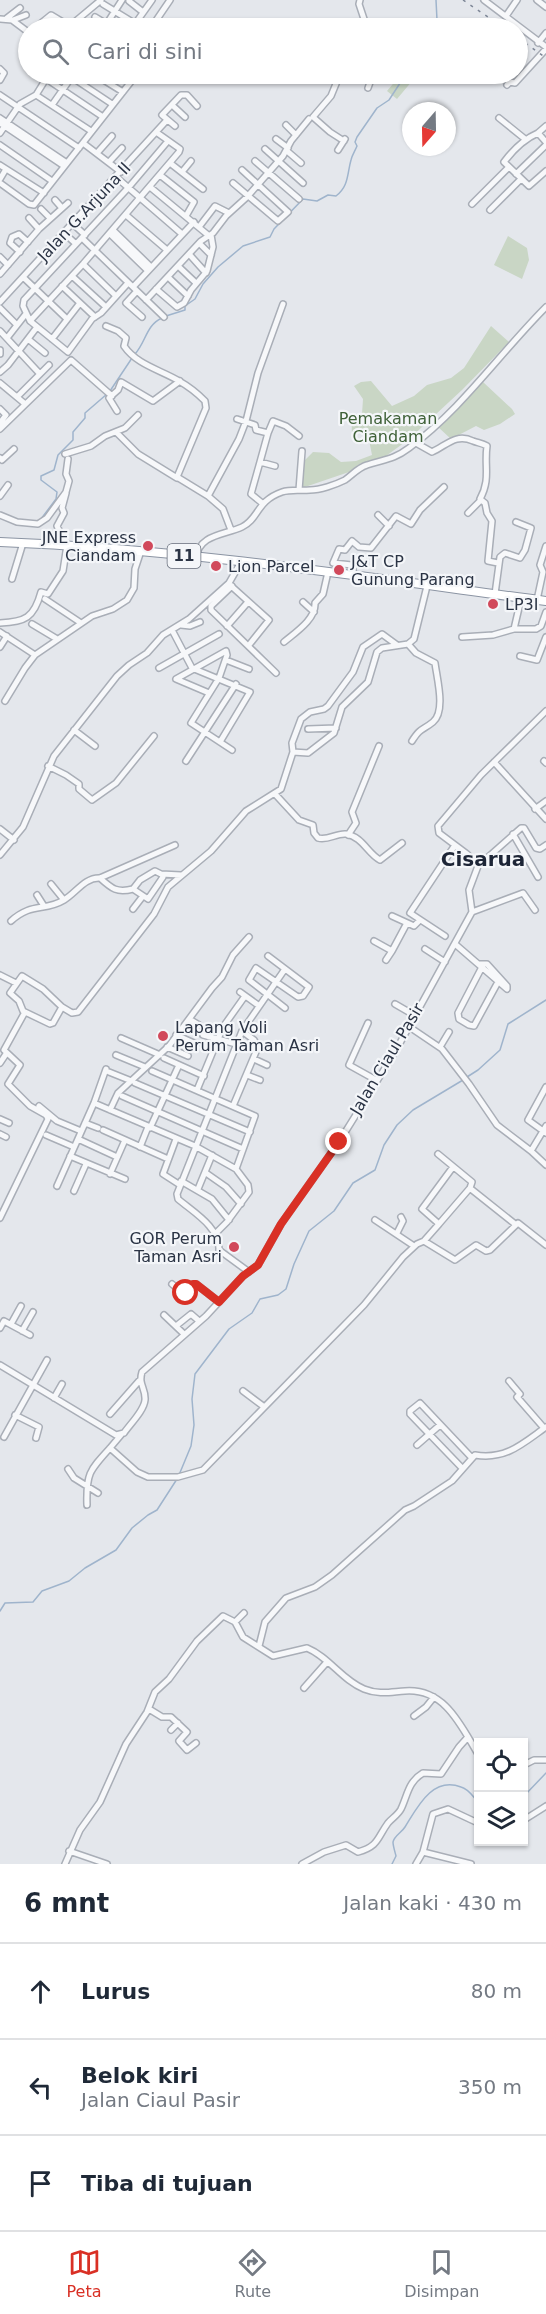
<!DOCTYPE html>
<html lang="id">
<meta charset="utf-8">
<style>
body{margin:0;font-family:"DejaVu Sans",sans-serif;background:#f6f6f7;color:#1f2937}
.controls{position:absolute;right:18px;bottom:18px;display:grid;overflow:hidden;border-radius:0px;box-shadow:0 2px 4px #0004}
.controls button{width:54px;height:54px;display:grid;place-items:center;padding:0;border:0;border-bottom:2px solid #e0e1e3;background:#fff;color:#1f2937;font:30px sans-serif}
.compass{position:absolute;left:402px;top:102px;width:54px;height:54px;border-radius:50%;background:#fff;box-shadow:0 2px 4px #0004;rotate:200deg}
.stop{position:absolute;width:18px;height:18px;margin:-14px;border:4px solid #d93025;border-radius:50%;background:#fff}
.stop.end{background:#d93025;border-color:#fff;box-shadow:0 2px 6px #0008}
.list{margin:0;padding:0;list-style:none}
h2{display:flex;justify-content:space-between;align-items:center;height:78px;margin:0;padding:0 24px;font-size:26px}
h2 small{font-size:20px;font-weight:400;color:#747a83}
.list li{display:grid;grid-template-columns:39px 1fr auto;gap:18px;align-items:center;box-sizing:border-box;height:96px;padding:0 24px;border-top:2px solid #e0e1e3}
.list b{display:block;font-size:22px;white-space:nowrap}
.list p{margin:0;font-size:20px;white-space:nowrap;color:#747a83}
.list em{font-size:20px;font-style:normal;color:#747a83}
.icon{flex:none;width:33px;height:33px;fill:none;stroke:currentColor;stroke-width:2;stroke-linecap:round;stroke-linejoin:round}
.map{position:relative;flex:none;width:546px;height:1864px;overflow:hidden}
.search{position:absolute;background:#fff;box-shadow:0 2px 4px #0004;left:18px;right:18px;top:18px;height:66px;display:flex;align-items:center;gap:15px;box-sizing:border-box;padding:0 21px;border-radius:33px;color:#747a83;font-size:22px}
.sheet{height:366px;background:#fff}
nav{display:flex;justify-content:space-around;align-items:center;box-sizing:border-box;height:84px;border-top:2px solid #e0e1e3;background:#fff;font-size:16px;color:#747a83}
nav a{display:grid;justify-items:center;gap:3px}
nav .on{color:#d93025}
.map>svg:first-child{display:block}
.green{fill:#c9d6c5}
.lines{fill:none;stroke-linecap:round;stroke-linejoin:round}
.stream{stroke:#9fb4cc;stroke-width:1.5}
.minor-casing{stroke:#a9aeb7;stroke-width:8}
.highway-casing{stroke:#8b94a3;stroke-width:10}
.minor{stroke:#f7f8fa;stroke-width:5}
.highway{stroke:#fff;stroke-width:8}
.rail{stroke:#7d8696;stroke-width:1.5;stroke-dasharray:3 6;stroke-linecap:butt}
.route{stroke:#d93025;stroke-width:8}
.poi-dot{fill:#d1495b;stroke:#f4f6f9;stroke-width:2}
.labels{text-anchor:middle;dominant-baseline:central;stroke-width:4.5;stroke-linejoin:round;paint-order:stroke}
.shield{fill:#f4f6f9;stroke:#676e7b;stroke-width:1.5}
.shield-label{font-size:15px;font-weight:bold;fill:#2b3445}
.street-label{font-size:16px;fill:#2b3445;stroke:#f4f6f9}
.park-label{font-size:16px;fill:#3f6138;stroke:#f4f6f9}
.poi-label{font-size:16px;fill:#2b3445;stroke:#f4f6f9;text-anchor:start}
.quarter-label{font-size:20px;font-weight:bold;fill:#1d2536;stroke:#f4f6f9}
</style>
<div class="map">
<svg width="546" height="1864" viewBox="0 0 546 1864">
<rect width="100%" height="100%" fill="#e4e7ec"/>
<!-- green -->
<path class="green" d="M391,74H418L397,99L387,91L397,79Z
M508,236L527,248L529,260L522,279L494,265Z
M491,326L509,342L462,390L408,440L379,461L361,463L349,472L302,488L304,461L313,452L329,453L341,462L356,461L372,455L368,435L352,432C351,422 353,419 362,414L363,399L354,386L361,382L371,381L392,406L414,396L427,385L451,378L464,368Z
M483,382L512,409L515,414L500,424L484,430L476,426L451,439L437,426Z"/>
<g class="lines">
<!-- stream -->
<path class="stream" d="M429,28L437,20L436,0
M166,316L185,310V306L195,299L203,284L218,267L243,246L270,237L274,229L303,199L317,201L328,195L336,196C349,186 347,174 351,160C352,155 355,151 357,146L355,142L357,137L377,108L389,100L406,74
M135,354C146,342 146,325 162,318
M110,391L132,358
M41,519L56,499L57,492L41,480V476L54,470L58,455L73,440V432L85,418V413L107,394
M467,1077L478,1070L500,1050L508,1024L546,1000
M179,1475L191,1446L194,1425L192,1399L195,1374L229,1329L252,1313L260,1299L278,1295L286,1289L294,1264L309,1231L334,1211L353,1183L375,1170L384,1145L397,1125L413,1110L463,1080
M0,1611L5,1603L33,1602L42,1591L69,1581L85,1568L116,1550L132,1528L148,1515L157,1510L177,1479
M524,1796L546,1773
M392,1864L396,1856C395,1852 393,1846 393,1842C394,1836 402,1832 405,1827C417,1808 432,1776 461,1787C469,1789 473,1797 478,1802"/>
<!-- minor casing -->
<g class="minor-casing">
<path id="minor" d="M360,0L359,4L367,28
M484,0L546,47
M537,0L546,7
M129,1L143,12
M103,4L142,28
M506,16L517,0
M95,17L113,28
M7,18L20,8
M0,19L12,20L28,32
M13,20L26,15
M135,24L152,0
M84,27L86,28
M35,28L51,15L66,24L71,25L101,0
M104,28L122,0
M151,28L170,0
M538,43L546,33
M0,69L4,73L0,80
M67,74L112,104
M94,74L123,92
M123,74L133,80
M340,74L331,96L313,117L330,132L344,141
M45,78L103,117
M507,85L510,82L515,83L546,49
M368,88L373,74
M0,95L79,148
M36,95L91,131
M52,105L73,75
M172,105L185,117
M0,118L67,163
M499,118L525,139
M0,123L64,166
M286,125L296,135
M175,126L162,115L181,95H187L197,106
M0,133L20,104L36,95L49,74
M538,133L546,126
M276,139L288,148
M546,142L538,133C524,139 513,150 504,162L529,186L546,171
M83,143L121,172
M0,145L52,181
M265,149L303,183
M338,150L345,139
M287,151L301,163
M97,153L112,136
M255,161L299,199
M109,162L122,148
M170,163L203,189
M0,165L44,193
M182,172L191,161
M516,174L546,145
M160,175L194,202L186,216
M116,177L182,234
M0,179L6,169
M0,183L29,204L34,205L137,74
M233,183L278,221L288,212L242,170
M150,187L208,235
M55,200L62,208
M472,204L509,167
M41,209L50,218
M490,210L521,179
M126,215L167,250
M29,218L39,229
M73,224L85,235
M199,227L215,206L229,213
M113,230L151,267
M64,233L76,244
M110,234L148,271
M82,238L164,317
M199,243L211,255
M20,252L10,243L12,237L19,234L28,242
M189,254L206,273
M0,257L8,265
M83,264L116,296
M178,266L196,283
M0,274L39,229L68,203
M72,276L106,307
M23,277L67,319
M168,277L188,296
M128,283L101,313L92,319L68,352L30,321L23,306L24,300L129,187L168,141
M62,286L95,317
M133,287L194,222
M156,289L177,307L184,303L191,290L207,271L213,247L211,235
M137,291L126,303L142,317
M146,300L201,241L213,233L226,216L247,197L283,156L291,141L309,119
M0,302L167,120
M0,308L17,325
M30,321L83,264L179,152L180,149L156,132
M106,326L118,331L126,338L124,346C137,365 161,370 179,381C188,386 198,394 205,401L206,408L177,477L208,496L223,509L231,530
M0,331L40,374
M7,338L25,315
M28,339L45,353
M52,339L80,303
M0,350V354
M0,372L8,365L37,327
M0,383L24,403
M17,397L49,365
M0,409L6,415L0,423
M117,411L109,398L118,390L121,382L153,401L180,381
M237,419L255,425L256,430L268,433L260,462
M0,429L71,360L112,396
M116,432L138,454L177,478
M268,433L273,421L286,426L299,436
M416,443L432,452C447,445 456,433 473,441C478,443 482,443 487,446C484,466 491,479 480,499L485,503L487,513L492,521L488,561L498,563
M65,454L91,446L105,436L125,428L138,415
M0,458L2,460L14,449
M299,490L302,451
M0,496L8,485
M208,496L239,439L246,421L258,373L283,304
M262,503L251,494L260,462L275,466
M468,513L480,501
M0,515L17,522L38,524L47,518L66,492L69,481L66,474L68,459
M378,515L389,526
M58,544L59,530L57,526L64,513L62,508L66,493
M196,558C199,534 225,535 242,527C259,519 256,501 282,492C291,489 300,491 310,490C320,490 335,485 345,480C352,475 359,467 367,465C385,459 393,460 409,448C462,409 500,353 546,307
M354,575L352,565L333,563L339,549L345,550L352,541L359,547L371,548L396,516L411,524L420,510L444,487
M12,579L23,543
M230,585L269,620L249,645
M232,586L211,606V610L276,673
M495,594L500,557L505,553L520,558L525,550L531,528L516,522
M45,599L81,623
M537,600L543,572L540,565L546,546
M303,602L314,612
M0,623C25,622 34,618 41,592L48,594L63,571L67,545
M32,624L57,639
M181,625L190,626L200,622
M227,626L248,602
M514,629L521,599
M172,630L192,668
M0,632L35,655
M462,637L493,635L514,629H536L541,626L546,612
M284,642C296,632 316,619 315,603L323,594L328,572
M408,644L416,653L435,663C437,679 446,711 433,722C422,731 421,727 412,741
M0,647L7,636
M520,656L537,660L546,637
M226,660L249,669
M159,668L219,634
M192,668L250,692L220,742
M209,693L176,679L226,651L227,655L219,678L191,723L232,750
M5,701L25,668L35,655L92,616L113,609L127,600L134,588L135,569L141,551
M308,729L336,728
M74,730L95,746
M293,752L308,753L334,733L342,707L368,682L377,652L382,648L408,644L414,639L427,586
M186,761L236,684
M544,761L546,763
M494,762L546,819
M48,766L66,775L79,784V789L92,800L116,783L154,736
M275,794L299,820L313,825L314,833L318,838C328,841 336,833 346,834C363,837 367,853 380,860L402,843
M535,809L546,801
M0,829L14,840
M513,834L538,877
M348,835L356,823L352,812L379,746
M0,855L23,827L54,756L117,676L129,665L147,653L163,635L189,619L229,583L241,562
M478,866L521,828H524L536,848L540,849L546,845
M100,878C112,889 117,893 133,889L140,880L155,871L161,874L181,875
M51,884L64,900
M133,889L148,899L163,877
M37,895L44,906
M133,909L143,896
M472,912L523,893L535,910
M392,916L414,926L420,920
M11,921C32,902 44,912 64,900C76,893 85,877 100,878L175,845
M445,936L410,913L455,845
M374,941L392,951L407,923
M455,944L507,989V986L487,964H479
M425,949L445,962
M268,956L309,987L303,996L298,997L256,968L249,980L285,1008
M386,960L392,951
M482,967L458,1013L459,1019L469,1025L474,1026L498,982
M0,975L16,983
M240,992L258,1005
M395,1004L414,1015
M62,1007L43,989L22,976L10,993L19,1001L23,1011L50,1024L53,1023L62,1007L72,1013L78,1012L154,914L168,887L211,851L246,811L281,789L293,752L292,743L301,719L310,712L324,709L328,706L353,672L363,647L382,634L397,645
M189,1019L199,1025
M368,1023L349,1065L376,1080
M408,1026L442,1049L469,1084L497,1125L531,1151L546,1165
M176,1035L196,1044
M203,1035L236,1044
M121,1038L160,1055
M167,1047L188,1056
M440,1047L449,1032
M116,1055L145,1067
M164,1058L204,1076
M254,1059L267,1065
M0,1063L6,1054
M152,1071L255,1116L236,1169L248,1185L249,1192L227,1222L215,1234
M109,1072L129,1080
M247,1075L260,1080
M135,1083L250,1132
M546,1087L528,1120L546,1133
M197,1090L223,1027L245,996
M122,1096L243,1149
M94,1103L195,1146L236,1169
M39,1106L57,1121L81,1131
M233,1106L258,1047L254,1040L242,1031
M110,1110L118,1093L169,1046L212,988L222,977L233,955L249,937
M0,1119L9,1123
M85,1123L98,1128
M150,1128L179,1065
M103,1130L168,1159
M0,1134L6,1137
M46,1135L74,1147
M78,1139L117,1157
M176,1139L163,1174L180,1185
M140,1147L148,1127
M531,1151L546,1126
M438,1154L472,1182L470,1188L471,1189L515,1224
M70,1156L125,1179
M206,1173L226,1187L241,1204
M110,1174L125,1140
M181,1181L212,1199L229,1220
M57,1186L94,1103L106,1069
M198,1189L212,1155
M74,1191L86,1164
M0,1218L48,1119L46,1115L30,1106L8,1084L20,1065L4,1050L25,1012
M375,1220L414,1246
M439,1224L470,1188
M397,1233L403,1221L401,1217
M424,1241L439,1224L422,1209L453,1167
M249,1272L219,1250C220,1227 193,1212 178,1199L177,1194L242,1031L285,969
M172,1284L184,1294L193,1284H196L219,1302
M164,1315L184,1334
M11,1324L21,1306
M176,1326L191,1314L199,1321
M0,1328L4,1321L30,1335
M22,1331L33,1312
M0,1365L116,1435L124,1433C130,1424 144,1411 145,1400C146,1388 138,1385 142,1372L206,1316L243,1276L258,1265L281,1224L339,1142L395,1052L472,912L469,890L478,866L467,854L439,833L438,826L481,775L546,711
M509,1381L520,1394L517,1397L544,1428
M243,1391L263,1406
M54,1398L62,1384
M110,1414L139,1381
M15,1415L39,1427L36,1438
M121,1435L110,1448L137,1472L148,1477H178L203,1470L364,1305L403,1257L417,1244L424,1241L455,1260L476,1245L486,1251L490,1250L518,1223L546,1245
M4,1437L47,1360
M417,1445L440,1425
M462,1468L410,1414V1411L420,1403L472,1458
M68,1469L74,1478L98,1493
M87,1505C86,1474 89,1471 110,1448
M235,1622L244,1613
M259,1646L265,1622L286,1598L315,1587L332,1575L405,1510L414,1506L452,1481L475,1455C506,1460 522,1444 546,1427
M304,1688L327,1662
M149,1709L162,1717H171L187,1732L179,1741L187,1750L196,1743
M414,1716L426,1707L434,1697
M171,1730L178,1723
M524,1765L534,1760H546
M524,1820L546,1806
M69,1851L107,1864
M423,1852L471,1864
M65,1864L80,1830L100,1802L126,1744L147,1712L155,1692L169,1679L197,1641L223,1616L235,1622L243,1637L273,1656L307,1648C329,1657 342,1680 364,1689C379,1695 390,1692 405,1691C445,1688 461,1726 478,1754
M302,1864L324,1852L346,1845L358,1852C379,1846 377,1838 388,1823C392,1818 398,1815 401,1809C408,1794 408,1782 423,1773L441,1774L459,1747L468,1737
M416,1864L423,1852L433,1814L448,1809L478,1823"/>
</g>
<!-- highway casing -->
<g class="highway-casing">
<path id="highway" d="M0,542C183,549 365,577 546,601"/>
</g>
<!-- minor -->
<use href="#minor" class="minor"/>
<!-- highway -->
<use href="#highway" class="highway"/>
<!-- rail -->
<path class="rail" d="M463,0L504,28
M518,38L546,58"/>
</g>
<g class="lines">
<!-- route -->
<path class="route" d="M186,1293L193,1284H196L219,1302L243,1276L258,1265L281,1224L339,1142"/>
</g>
<!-- markers -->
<g class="poi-dot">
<circle cx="148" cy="546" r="6"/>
<circle cx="216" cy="566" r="6"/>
<circle cx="339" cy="570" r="6"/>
<circle cx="493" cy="604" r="6"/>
<circle cx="163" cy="1036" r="6"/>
<circle cx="234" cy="1247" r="6"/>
</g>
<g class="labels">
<!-- shield labels -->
<rect class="shield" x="167.5" y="544" width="33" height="24" rx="4.5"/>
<g class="shield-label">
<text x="184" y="556">11</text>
</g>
<!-- street labels -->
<g class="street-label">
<text transform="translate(84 212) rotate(-47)">Jalan G.Arjuna ll</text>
<text transform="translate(387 1059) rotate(-59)">Jalan Ciaul Pasir</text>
</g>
<!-- park labels -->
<g class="park-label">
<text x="388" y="418">Pemakaman<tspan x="388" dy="18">Ciandam</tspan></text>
</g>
<!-- poi labels -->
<g class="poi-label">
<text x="136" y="537" text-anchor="end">JNE Express<tspan x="136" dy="18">Ciandam</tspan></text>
<text x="351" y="561">J&amp;T CP<tspan x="351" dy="18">Gunung Parang</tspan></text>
<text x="228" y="566">Lion Parcel</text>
<text x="505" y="604">LP3I</text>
<text x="175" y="1027">Lapang Voli<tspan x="175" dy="18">Perum Taman Asri</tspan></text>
<text x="222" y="1238" text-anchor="end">GOR Perum<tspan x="222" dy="18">Taman Asri</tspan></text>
</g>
<!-- quarter labels -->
<g class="quarter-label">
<text x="483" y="859">Cisarua</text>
</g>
</g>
</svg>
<div class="controls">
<button><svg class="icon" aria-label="locate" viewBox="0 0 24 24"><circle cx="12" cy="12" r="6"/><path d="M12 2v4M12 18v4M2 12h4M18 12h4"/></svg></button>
<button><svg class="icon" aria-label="layers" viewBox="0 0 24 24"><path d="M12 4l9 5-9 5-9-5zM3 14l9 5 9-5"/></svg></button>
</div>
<svg class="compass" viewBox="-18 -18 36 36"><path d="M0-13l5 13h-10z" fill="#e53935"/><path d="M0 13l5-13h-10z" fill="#747a83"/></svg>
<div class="stop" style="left:186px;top:1293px"></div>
<div class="stop end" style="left:339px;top:1142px"></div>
<div class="search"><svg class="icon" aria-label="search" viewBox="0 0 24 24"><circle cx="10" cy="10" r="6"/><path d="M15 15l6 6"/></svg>Cari di sini</div>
</div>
<section class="sheet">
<h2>6 mnt<small>Jalan kaki · 430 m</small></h2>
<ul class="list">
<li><svg class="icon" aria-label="ahead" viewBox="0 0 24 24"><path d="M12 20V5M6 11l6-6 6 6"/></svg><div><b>Lurus</b></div><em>80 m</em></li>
<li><svg class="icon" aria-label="left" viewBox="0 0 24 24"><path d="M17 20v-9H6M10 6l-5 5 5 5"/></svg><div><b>Belok kiri</b><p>Jalan Ciaul Pasir</p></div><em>350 m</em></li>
<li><svg class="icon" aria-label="arrive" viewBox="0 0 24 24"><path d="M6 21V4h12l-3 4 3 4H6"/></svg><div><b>Tiba di tujuan</b></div></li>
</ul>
</section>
<nav>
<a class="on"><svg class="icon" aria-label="map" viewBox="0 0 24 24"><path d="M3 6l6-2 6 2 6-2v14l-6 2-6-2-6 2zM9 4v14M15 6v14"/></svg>Peta</a>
<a><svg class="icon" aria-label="directions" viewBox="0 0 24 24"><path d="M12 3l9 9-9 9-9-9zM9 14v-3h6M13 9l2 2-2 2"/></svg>Rute</a>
<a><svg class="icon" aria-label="saved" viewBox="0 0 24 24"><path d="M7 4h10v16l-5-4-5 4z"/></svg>Disimpan</a>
</nav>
